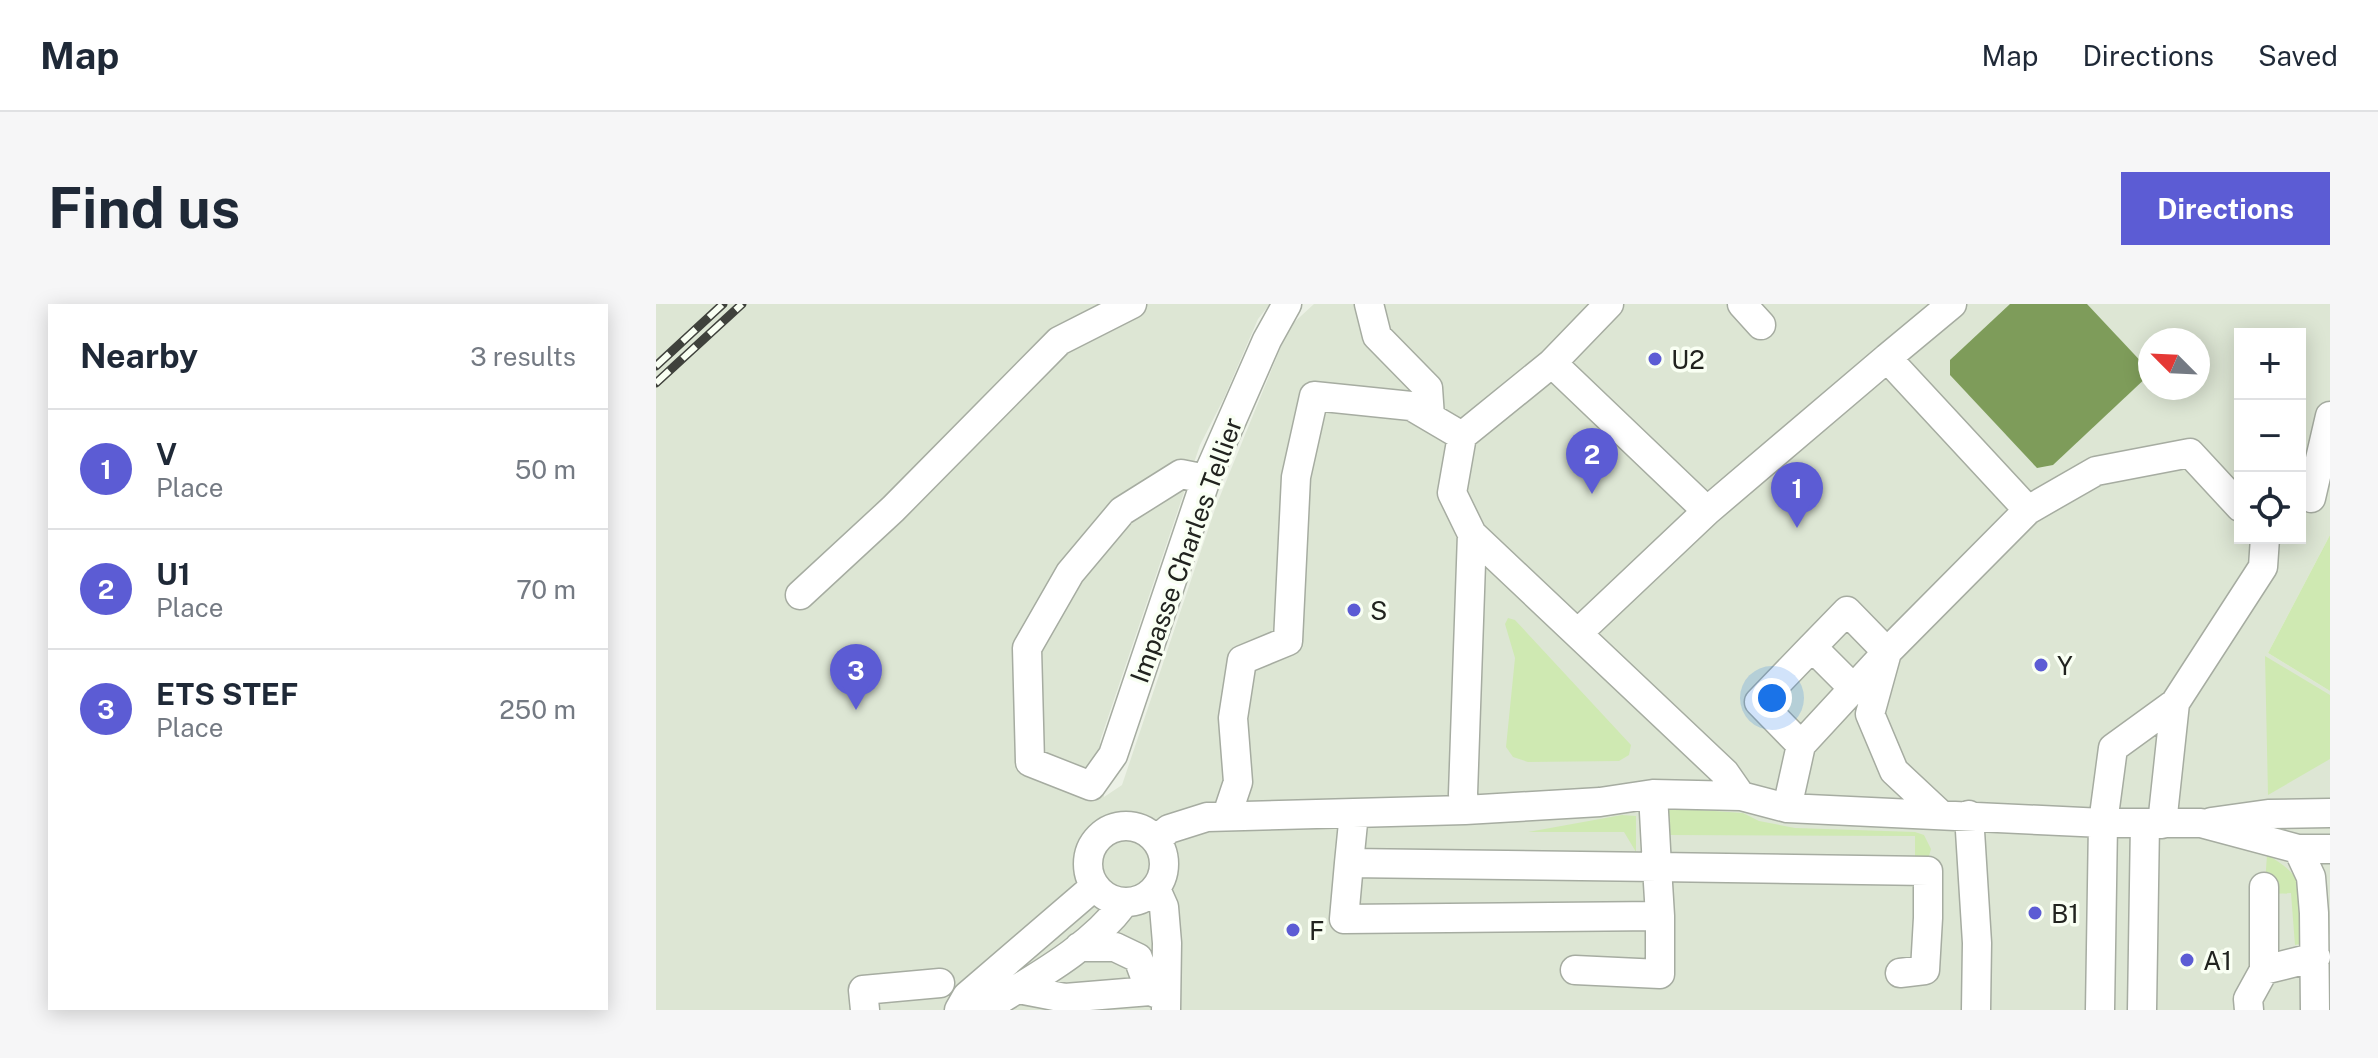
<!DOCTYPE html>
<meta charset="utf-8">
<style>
body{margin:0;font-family:"Public Sans",sans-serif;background:#f6f6f7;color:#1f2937}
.controls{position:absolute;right:24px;top:24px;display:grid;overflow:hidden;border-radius:0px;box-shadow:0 4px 20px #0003}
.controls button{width:72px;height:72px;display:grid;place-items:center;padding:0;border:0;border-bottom:2px solid #e0e1e3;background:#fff;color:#1f2937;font:40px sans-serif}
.compass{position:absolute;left:1482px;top:24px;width:72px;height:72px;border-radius:50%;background:#fff;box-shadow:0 4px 20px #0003;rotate:294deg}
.you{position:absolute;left:1116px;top:394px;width:28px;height:28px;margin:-20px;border:6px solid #fff;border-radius:50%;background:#1a73e8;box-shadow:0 0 0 12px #1a73e833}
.badge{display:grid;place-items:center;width:52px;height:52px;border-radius:50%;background:#5c5cd4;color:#fff;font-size:26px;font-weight:700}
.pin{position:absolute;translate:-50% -66px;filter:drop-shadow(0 2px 4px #0008)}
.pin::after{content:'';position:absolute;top:42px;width:28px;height:24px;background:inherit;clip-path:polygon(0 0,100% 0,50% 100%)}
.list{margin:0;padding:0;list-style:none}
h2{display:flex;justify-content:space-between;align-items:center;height:104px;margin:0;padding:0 32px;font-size:34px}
h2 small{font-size:26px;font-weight:400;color:#747a83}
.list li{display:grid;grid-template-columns:52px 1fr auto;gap:24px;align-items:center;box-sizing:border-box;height:120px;padding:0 32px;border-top:2px solid #e0e1e3}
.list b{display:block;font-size:30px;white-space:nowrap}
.list p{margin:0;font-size:26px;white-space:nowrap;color:#747a83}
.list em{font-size:26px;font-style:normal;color:#747a83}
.icon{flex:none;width:44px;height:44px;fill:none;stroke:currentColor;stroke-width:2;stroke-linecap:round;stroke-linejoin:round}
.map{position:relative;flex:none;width:1674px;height:706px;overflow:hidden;border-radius:0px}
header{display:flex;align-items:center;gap:48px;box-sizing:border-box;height:112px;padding:0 40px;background:#fff;border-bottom:2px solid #e0e1e3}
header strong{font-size:38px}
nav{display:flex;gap:44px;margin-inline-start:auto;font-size:28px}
.intro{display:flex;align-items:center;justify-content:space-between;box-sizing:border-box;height:192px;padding:0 48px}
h1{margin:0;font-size:56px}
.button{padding:20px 36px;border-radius:0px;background:#5c5cd4;color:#fff;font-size:28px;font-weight:700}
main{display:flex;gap:48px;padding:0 48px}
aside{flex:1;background:#fff;border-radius:0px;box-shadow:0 4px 20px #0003}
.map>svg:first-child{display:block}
.built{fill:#dde6d4;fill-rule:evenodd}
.green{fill:#cfe9b2}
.water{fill:#7e9c5a}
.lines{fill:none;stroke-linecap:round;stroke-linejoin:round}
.minor-casing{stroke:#a6aca1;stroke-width:31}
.minor{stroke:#fff;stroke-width:28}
.rail-casing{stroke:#3f413c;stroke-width:9}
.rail{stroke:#f9fff3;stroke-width:6;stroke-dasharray:18;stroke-linecap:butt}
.poi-dot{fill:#5c5cd4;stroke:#f9fff3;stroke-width:3}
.labels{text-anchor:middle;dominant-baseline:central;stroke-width:7;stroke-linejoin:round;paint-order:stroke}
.poi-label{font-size:26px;fill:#21231f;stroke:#f9fff3;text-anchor:start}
.street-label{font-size:26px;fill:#21231f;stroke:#f9fff3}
</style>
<header>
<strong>Map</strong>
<nav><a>Map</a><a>Directions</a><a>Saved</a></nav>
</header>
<div class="intro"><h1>Find us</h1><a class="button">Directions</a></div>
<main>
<aside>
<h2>Nearby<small>3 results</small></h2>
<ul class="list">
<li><span class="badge">1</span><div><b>V</b><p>Place</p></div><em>50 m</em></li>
<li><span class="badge">2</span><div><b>U1</b><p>Place</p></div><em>70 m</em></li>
<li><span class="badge">3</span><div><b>ETS STEF</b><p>Place</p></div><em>250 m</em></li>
</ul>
</aside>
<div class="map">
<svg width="1674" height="706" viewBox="0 0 1674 706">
<rect width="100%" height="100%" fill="#ecf1e6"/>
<!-- built -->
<path class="built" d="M0,0H614L602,15L568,94L544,141L444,437L448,493L466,481L560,202L633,23L658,0H1674V231L1612,349L1674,387V629L1668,646V706H0ZM1584,30H1644V234H1584ZM1494,36H1542V84H1494Z"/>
<!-- green -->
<path class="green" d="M1674,231V387L1612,349Z
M852,314L859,316L975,441L973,451L963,457L872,458L857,453L850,443L859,354L849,320Z
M1609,352L1674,391V455L1612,491Z
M1014,504L1087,509L1103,517L1139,524L1259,528L1268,531L1275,545L1273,552L1259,554V532L1011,531L1009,516Z
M966,511L980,512V548L968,528H872Z
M1611,551C1656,575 1646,595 1644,640L1639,641L1635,589L1615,590L1609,579Z"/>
<!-- water -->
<path class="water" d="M1354,0H1431L1492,65L1493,71L1397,161L1381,164L1294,71V56Z"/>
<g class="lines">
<!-- minor casing -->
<g class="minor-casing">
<path id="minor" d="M713,0L721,32L772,84L774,113
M1086,0L1105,21
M1231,54L1296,0
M896,59L1051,207
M550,175L525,170L466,207L414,269L371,344L374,458L435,482L457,451L550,175L611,36L631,0
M1655,194L1674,112
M816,230L1069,469L1085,492
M144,291L237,205L403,37L476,0
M922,329L1051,207L1231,54L1372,206
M1156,343L1191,307L1231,348
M1230,352L1214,410L1238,467L1283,509
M1145,441L1103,398L1156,343L1197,384
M997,490L1001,563L693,559L688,615L1004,612L1001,563L1272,567V614L1269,666L1244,669
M1131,504L1145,441L1231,348L1372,206L1440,167L1534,149L1584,203
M809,506L807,490L816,230L796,189L806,132L896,59L953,0
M571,511L582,478L577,414L586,356L632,337L640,173L658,92L755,102L806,132
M1313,511L1321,639L1320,706
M1555,518L1612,510L1674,509
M1506,520L1519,399
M432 560a38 38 0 1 1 76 0a38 38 0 1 1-76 0Z
M500,536L513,525L551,513L809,506L944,498L997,490L1085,492L1131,504L1447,519H1545L1642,545H1674
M1642,545L1655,573L1658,609L1659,706
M693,559L698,509
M1608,583V666
M500,585L508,603L511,639L510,706
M423,643H459L482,654L494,687L510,693
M919,666L1004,670V612
M362,685L409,694L494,687
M209,706L207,686L284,679
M303,706L311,692L439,582
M327,706C376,675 432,647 468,599
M1444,706L1447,519L1457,444L1519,399L1607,263L1609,234
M1486,706L1489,519
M1593,706L1592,695L1608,666L1660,653"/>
</g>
<!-- minor -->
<use href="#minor" class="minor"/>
<!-- rail casing -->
<g class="rail-casing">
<path id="rail" d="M0,62L67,0
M0,79L86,0"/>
</g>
<!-- rail -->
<use href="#rail" class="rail"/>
</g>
<!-- markers -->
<g class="poi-dot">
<circle cx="999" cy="55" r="8"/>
<circle cx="698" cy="306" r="8"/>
<circle cx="1385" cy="361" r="8"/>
<circle cx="1379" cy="609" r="8"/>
<circle cx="637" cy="626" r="8"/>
<circle cx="1531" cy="656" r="8"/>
</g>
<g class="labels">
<!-- poi labels -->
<g class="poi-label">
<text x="1015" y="55">U2</text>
<text x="714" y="306">S</text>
<text x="1401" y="361">Y</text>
<text x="1395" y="609">B1</text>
<text x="653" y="626">F</text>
<text x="1547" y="656">A1</text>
</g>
<!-- street labels -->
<g class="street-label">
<text transform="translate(530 246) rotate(-70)">Impasse Charles Tellier</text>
</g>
</g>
</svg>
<div class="controls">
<button>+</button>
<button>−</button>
<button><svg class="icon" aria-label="locate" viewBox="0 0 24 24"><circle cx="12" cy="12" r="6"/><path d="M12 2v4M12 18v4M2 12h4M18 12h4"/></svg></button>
</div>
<svg class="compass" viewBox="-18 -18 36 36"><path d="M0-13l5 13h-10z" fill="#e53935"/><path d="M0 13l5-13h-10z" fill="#747a83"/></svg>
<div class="you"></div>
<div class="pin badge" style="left:1141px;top:224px">1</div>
<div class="pin badge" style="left:936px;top:190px">2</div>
<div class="pin badge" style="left:200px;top:406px">3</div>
</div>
</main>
